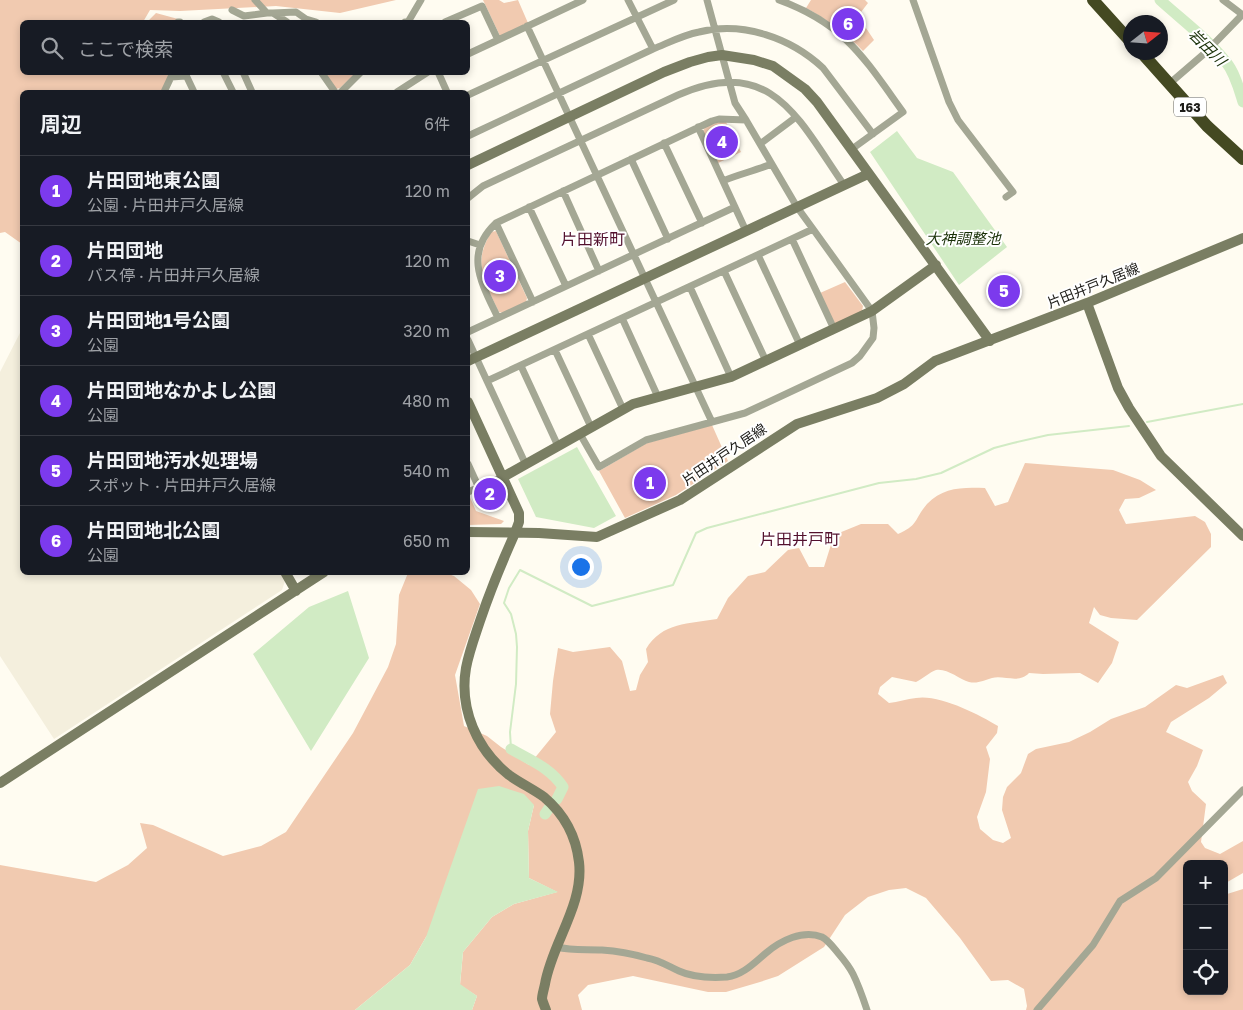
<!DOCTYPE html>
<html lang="ja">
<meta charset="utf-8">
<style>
body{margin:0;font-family:"Golos Text","Noto Sans JP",sans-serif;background:#242831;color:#f1f3f6}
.controls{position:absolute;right:15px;bottom:15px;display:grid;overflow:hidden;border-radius:8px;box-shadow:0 2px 8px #0003}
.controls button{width:45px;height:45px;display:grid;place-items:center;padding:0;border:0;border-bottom:1px solid #363941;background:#171b24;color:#f1f3f6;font:25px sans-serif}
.compass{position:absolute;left:1123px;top:15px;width:45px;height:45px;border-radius:50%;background:#171b24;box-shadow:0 2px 8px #0003;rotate:73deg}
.you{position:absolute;left:580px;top:566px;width:18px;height:18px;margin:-12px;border:4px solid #fff;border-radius:50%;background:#1a73e8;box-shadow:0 0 0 8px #1a73e833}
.badge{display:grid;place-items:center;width:32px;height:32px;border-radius:50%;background:#7c3aed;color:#fff;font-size:16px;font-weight:700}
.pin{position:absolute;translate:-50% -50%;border:2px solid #fff;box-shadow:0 1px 5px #0006}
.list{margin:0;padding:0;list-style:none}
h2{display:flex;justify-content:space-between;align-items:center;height:65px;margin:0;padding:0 20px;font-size:21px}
h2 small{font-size:16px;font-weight:400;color:#9ea1a6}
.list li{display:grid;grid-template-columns:32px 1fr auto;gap:15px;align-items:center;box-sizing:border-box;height:70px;padding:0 20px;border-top:1px solid #363941}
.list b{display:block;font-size:19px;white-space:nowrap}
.list p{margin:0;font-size:16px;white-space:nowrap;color:#9ea1a6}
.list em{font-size:16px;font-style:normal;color:#9ea1a6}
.icon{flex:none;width:28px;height:28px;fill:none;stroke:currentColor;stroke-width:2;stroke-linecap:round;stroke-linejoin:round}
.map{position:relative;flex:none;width:1243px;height:1010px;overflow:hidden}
.search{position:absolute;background:#171b24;box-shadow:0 2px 8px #0003;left:20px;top:20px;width:450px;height:55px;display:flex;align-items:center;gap:12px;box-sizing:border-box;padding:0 18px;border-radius:8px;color:#9ea1a6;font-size:19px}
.panel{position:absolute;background:#171b24;box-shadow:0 2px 8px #0003;left:20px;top:90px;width:450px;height:485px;border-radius:8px}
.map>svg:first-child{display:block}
.built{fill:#f4efdd}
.green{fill:#f1cab0}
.water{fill:#d1ebc4}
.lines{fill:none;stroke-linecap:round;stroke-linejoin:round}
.stream{stroke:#d1ebc4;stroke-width:2}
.river{stroke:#d1ebc4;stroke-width:11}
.street{stroke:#a4a794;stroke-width:7}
.secondary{stroke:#7a7e63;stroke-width:10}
.highway{stroke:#444922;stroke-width:12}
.labels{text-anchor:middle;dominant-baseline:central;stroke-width:4;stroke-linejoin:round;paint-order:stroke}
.shield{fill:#fff;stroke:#61605d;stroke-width:1}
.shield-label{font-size:12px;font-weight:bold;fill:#1d1c18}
.street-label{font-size:14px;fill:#1d1c18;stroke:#fff}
.water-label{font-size:15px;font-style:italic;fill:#193108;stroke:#fff}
.quarter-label{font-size:16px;fill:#53112f;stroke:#fff}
</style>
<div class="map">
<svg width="1243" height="1010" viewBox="0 0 1243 1010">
<rect width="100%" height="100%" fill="#fffcf1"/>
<!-- built -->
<path class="built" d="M22,329V572H281L285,581L282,590L54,739L0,656V372Z"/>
<!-- green -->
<path class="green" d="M0,0H396L340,13L276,6L180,11L150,10L143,22H22V72H168L171,76L161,92H22V244L5,232L0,233Z
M483,0H499L504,3L518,0L528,23L500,36Z
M811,0H865L868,3L858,16L874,40L863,51C846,33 828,20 806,8Z
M156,13L178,19L177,22H147Z
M324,73H356L340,88L336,89Z
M719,122H726L741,152L718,163L703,131L705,127Z
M496,231L527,298L526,302L503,313L499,312C484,280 472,266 491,232Z
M845,282L863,306L862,311L837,324L833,323L820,293Z
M712,425L728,461L676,495L625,518L599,471L647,443Z
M1025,463L1113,470L1140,480L1156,490L1139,498L1125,499L1119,510L1126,524L1195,516L1205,522L1211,534V547L1137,620L1111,618L1100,615L1094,607L1089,623L1119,642L1112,663L1098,683L1080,673L1043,674L1029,673C1019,684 1004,675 992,678C984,680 978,684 969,682C959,679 947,668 936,670C930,672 922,679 916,682L892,677L880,687L878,694L889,703C898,702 907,699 916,698C939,694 978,714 998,726L997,733L986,747L990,759L986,792L977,817L980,829L993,840L1003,843L1011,838L1002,810L1003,797L1007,787L1021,773L1028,754L1036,749L1069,742L1090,732L1111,719L1145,707L1176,685L1187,688L1223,675L1227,683L1209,698L1171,722L1166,732L1203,750L1197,766L1188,782L1192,791L1206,804L1201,842L1205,848L1220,854L1243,841V873L1224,884V864H1187V991H1224V895L1243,889V1010H1026L1027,1006L1024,989L1008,980L991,981L960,938L926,898L906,888L889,890L868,897L845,915L824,947L778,976L760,982L726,992H708L633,976L588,985L578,995L582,1010H472L477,996L460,985L463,952L492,917L514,904L557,892L529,878L528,831L534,805L426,937L410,965L355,1010H0V865L96,882L128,865L147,848L140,823L153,825L223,856L261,846L286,832L353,733L388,667L396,644L399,595L408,573H446L454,576L471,590L480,604L455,675L464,726L487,736L501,747L529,765L556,732L550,714L553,681L558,648L573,652L610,647L622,661L630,691L636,690L640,675L648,662L646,649C662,622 689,624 717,619L728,598L748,576L765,572L788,550L799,548L809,567H824L834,535L861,524H888L898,534C919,525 914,519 927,504C943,487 963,487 985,488L995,506L1008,502Z
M468,495H469L476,511L504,521L501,524L468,525Z"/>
<!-- water -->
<path class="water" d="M897,131L917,158L953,172L1007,247L959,285L870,152Z
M577,447L616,516L594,528L536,517L518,479Z
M348,591L369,658L311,751L253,654L309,607Z
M499,786L524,794L534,805L528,831L529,878L558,892L514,904L492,917L463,952L460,984L477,996L472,1010H355L410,965L426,937L478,789Z"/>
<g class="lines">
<!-- stream -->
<path class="stream" d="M1147,422L1243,404
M511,749L510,732L516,684L517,647L516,634L511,614L504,603L509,588L520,570L592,606L673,585L696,533L707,528L879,483L916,479L941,473L994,448L1013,443L1048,435L1129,426"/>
<!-- river -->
<path class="river" d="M1160,0C1182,20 1208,39 1226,62C1235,73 1239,89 1243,102
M511,749C530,760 551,768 563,787L557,799
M545,814L549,808"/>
<!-- street -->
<path class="street" d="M255,0L267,13H273L287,22
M707,0L735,103L746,120
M779,0C845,24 864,58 903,112L852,149
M913,0L949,102L958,120L1013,192L1006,197
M1223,0L1243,15
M232,10L244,16L267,13
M273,13L296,12L306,19L316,22
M178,22H180
M204,22L212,19L219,22
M405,22H408L421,0
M445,22L482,6L498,40L583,0
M527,26L712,422
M653,49C668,43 683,35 699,32C743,21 791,38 823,68L873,134
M468,54L498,40
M223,72L233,92
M243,72L252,92
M321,72L335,92
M438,72L447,92
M185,73L194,92
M1169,84L1205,53L1242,15
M164,92L171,77L186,76
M341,92L361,72
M397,92L428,72
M468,95L674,0
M698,127L746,231
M468,136L653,49L628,0
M664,143L702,223
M760,144L796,117
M631,159L668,239
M723,181C739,174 755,171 771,164
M563,191L599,271
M468,198L483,186L678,95C772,54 798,119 844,185
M529,207L566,286
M496,223L533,302
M792,239L834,329
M468,241L480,245
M758,255L800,345
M724,271L766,361
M690,287L731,377
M498,318C482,284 463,254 496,223L712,121L719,119L746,120L797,207L813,229
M622,318L658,397
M468,332L735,207
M588,334L623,409
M468,340L526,465
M555,350L591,427
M521,366L558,446
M487,381L813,229L872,311L874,328L873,338L860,356L852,363L745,413L646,440L599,467L580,434
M468,464L479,488
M468,492L503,477
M557,947C572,951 587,949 602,950C617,951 633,954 647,958C659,960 668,966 679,971C694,978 711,978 727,977C743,975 754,963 766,953C780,941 803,929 822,937C828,940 833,947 838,953C844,960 849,966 853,974C859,986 863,998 867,1010
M1037,1010L1093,945L1120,901L1156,878L1243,790"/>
<!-- secondary -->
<path class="secondary" d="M468,165L664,72L690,62L708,57L722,55L754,60L773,66L805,89L817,102L990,341
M1087,303L1118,388L1129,408L1161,456L1243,536
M468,361L868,174
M468,402L519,513V522L515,533C502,562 490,591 480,621C475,636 469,652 466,668C459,709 477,750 509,775C520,783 533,789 544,797C564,814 576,836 579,862C584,905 552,943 545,984C544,989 542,995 542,999C543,1003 545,1007 546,1010
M503,477L633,404L731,377L872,311L936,265
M468,532L539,533L597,537L680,500L797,424L877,398L904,384L935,361L1087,303L1243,238
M285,572L296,591
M0,783L324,572"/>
<!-- highway -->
<path class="highway" d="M1093,0L1130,41
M1141,52L1207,126L1243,159"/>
</g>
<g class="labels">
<!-- shield labels -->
<rect class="shield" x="1174" y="97.5" width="32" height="19" rx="4"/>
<g class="shield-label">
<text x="1190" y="107">163</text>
</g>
<!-- street labels -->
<g class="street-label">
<text transform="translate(1093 285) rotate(-22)">片田井戸久居線</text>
<text transform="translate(724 454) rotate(-34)">片田井戸久居線</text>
</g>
<!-- water labels -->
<g class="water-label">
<text transform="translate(1208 47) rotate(45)">岩田川</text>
<text x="963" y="238">大神調整池</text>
</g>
<!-- quarter labels -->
<g class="quarter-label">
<text x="593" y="239">片田新町</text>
<text x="800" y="539">片田井戸町</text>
</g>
</g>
</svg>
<div class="controls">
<button>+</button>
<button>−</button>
<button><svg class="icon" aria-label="locate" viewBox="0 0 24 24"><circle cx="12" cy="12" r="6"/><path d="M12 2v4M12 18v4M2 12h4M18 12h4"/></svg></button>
</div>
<svg class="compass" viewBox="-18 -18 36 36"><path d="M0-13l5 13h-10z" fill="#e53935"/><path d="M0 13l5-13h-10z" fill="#9ea1a6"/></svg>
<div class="you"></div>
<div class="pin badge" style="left:650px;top:483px">1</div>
<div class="pin badge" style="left:490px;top:494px">2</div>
<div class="pin badge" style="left:500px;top:276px">3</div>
<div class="pin badge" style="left:722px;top:142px">4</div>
<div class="pin badge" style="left:1004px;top:291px">5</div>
<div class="pin badge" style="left:848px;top:24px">6</div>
<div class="search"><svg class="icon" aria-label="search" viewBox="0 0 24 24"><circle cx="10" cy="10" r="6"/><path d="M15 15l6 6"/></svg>ここで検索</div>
<section class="panel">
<h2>周辺<small>6件</small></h2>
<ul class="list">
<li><span class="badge">1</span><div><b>片田団地東公園</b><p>公園 · 片田井戸久居線</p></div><em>120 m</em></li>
<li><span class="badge">2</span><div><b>片田団地</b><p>バス停 · 片田井戸久居線</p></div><em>120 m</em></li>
<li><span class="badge">3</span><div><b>片田団地1号公園</b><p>公園</p></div><em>320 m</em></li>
<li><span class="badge">4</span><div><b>片田団地なかよし公園</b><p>公園</p></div><em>480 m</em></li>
<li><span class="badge">5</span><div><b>片田団地汚水処理場</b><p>スポット · 片田井戸久居線</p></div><em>540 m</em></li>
<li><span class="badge">6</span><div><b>片田団地北公園</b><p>公園</p></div><em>650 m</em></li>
</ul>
</section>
</div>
